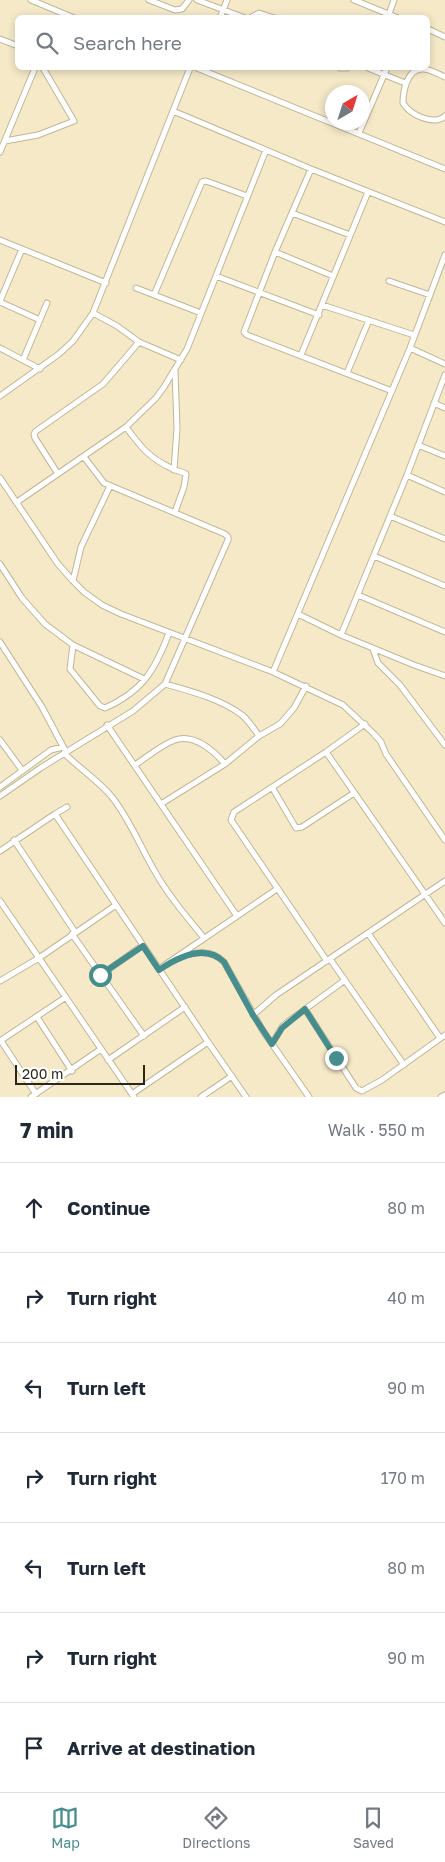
<!DOCTYPE html>
<meta charset="utf-8">
<style>
body{margin:0;font-family:"Golos Text",sans-serif;background:#f2f2f3;color:#1f2937}
.compass{position:absolute;left:325px;top:85px;width:45px;height:45px;border-radius:50%;background:#fff;box-shadow:0 2px 8px #0003;rotate:39deg}
.scale{position:absolute;left:15px;bottom:12px;width:130px;box-sizing:border-box;padding-left:5px;border:2px solid #2a2619;border-top:0;font-size:14px;line-height:18px;white-space:nowrap;color:#2a2619;-webkit-text-stroke:4px #fff;paint-order:stroke}
.stop{position:absolute;width:15px;height:15px;margin:-11px;border:4px solid #468e8d;border-radius:50%;background:#fff}
.stop.end{background:#468e8d;border-color:#fff;box-shadow:0 1px 5px #0008}
.list{margin:0;padding:0;list-style:none}
h2{display:flex;justify-content:space-between;align-items:center;height:65px;margin:0;padding:0 20px;font-size:21px}
h2 small{font-size:16px;font-weight:400;color:#747a83}
.list li{display:grid;grid-template-columns:32px 1fr auto;gap:15px;align-items:center;box-sizing:border-box;height:90px;padding:0 20px;border-top:1px solid #e0e1e3}
.list b{display:block;font-size:19px;white-space:nowrap}
.list em{font-size:16px;font-style:normal;color:#747a83}
.icon{flex:none;width:28px;height:28px;fill:none;stroke:currentColor;stroke-width:2;stroke-linecap:round;stroke-linejoin:round}
.map{position:relative;flex:none;width:445px;height:1097px;overflow:hidden}
.search{position:absolute;background:#fff;box-shadow:0 2px 8px #0003;left:15px;right:15px;top:15px;height:55px;display:flex;align-items:center;gap:12px;box-sizing:border-box;padding:0 18px;border-radius:8px;color:#747a83;font-size:19px}
.sheet{height:695px;background:#fff}
nav{display:flex;justify-content:space-around;align-items:center;box-sizing:border-box;height:70px;border-top:1px solid #e0e1e3;background:#fff;font-size:14px;color:#747a83}
nav a{display:grid;justify-items:center;gap:2px}
nav .on{color:#468e8d}
.map>svg:first-child{display:block}
.lines{fill:none;stroke-linecap:round;stroke-linejoin:round}
.minor-casing{stroke:#c1b696;stroke-width:7}
.minor{stroke:#fff;stroke-width:5}
.route{stroke:#468e8d;stroke-width:6}
</style>
<div class="map">
<svg width="445" height="1097" viewBox="0 0 445 1097">
<rect width="100%" height="100%" fill="#f5e9c8"/>
<g class="lines">
<!-- minor casing -->
<g class="minor-casing">
<path id="minor" d="M31,0L74,18
M149,0L175,10L182,9L189,0
M197,0L245,18
M354,0L398,18
M389,14L394,0
M220,18L227,0
M250,18L259,13L274,18
M428,29L445,37
M0,39L18,46
M197,68L445,169
M340,68H347
M368,68L405,83
M445,77C438,74 430,69 423,69C407,68 403,92 403,103C410,115 434,126 445,116
M173,111L311,169L445,222
M359,133L387,68
M5,141L38,135L74,121L43,68
M0,152L35,68
M311,169L275,252L244,332L247,335L392,391
M292,213L350,235
M0,240L106,283
M275,252L333,276
M216,276L319,315
M389,281L430,295
M136,288L201,313
M154,295L202,182L206,181L247,196
M0,301L22,249
M0,302L40,320
M322,305L414,335
M93,313L117,326L139,342L181,360
M0,348L40,369
M410,348L445,364
M301,355L368,192
M23,360L47,303
M347,373L369,320
M0,396L59,354L73,341L93,313L190,68
M434,403L445,408
M126,427C140,446 149,458 171,468C176,471 181,471 186,474L184,487L175,512
M418,445L445,456
M174,470L177,428L175,371
M58,474L35,438L34,434L36,431L103,384L139,342
M407,475L445,492
M0,478L58,564L73,581L84,592L102,605L121,614L273,672L343,705L374,734L381,742L386,754L445,840
M17,502L126,427L156,398L164,387L187,349L266,150
M390,516L445,539
M374,556L445,586
M0,564L22,598L45,624L73,645L144,679
M73,581L81,547L110,486
M358,595L445,632
M298,614L341,635L407,475L445,375
M341,635L414,665L445,676
M0,642L42,707L66,752
M73,645L70,669L100,706L105,708C143,691 155,670 169,633
M373,649L378,663L400,685L445,745
M273,672L410,348L445,255
M165,684C190,691 221,699 242,715C249,721 254,729 259,736
M107,725L237,916
M0,740L22,770
M326,752L445,923
M64,753C80,769 98,780 112,797C130,820 140,846 154,870C168,895 186,916 204,938
M135,765C147,757 161,745 175,740C194,733 214,751 225,764
M0,787L51,750L63,747
M272,787L296,828L302,827L354,793
M0,796L42,767L133,711L165,684L228,540V537L225,534L104,483L84,457
M161,804L225,764L259,736L280,724L294,708L306,686
M55,814L67,807
M14,840L75,932
M0,851L55,814L208,1042L246,1097
M0,901L134,1097
M368,933L440,1038
M72,934L144,1036
M177,957C194,953 210,948 224,962L263,1031L309,1097
M330,959L404,1065
M327,961L231,820L234,812L326,752L365,724
M159,969L277,889
M101,975L143,945
M0,981L39,958L116,905
M305,1009L356,1088L362,1091L382,1080L445,1035
M253,1015L276,995L445,881
M37,1017L72,1071
M0,1041L66,997
M1,1041L36,1094
M272,1044L282,1027L289,1021L345,980
M108,1060L185,1007
M132,1094L208,1042
M31,1097L101,1049
M201,1097L232,1076
M441,1097L445,1095"/>
</g>
<!-- minor -->
<use href="#minor" class="minor"/>
</g>
<g class="lines">
<!-- route -->
<path class="route" d="M100,975L143,946L159,970C178,957 205,943 224,962L253,1015L272,1044L282,1028L305,1009L336,1058"/>
</g>
</svg>
<svg class="compass" viewBox="-18 -18 36 36"><path d="M0-13l5 13h-10z" fill="#e53935"/><path d="M0 13l5-13h-10z" fill="#747a83"/></svg>
<div class="scale">200 m</div>
<div class="stop" style="left:100px;top:975px"></div>
<div class="stop end" style="left:336px;top:1058px"></div>
<div class="search"><svg class="icon" aria-label="search" viewBox="0 0 24 24"><circle cx="10" cy="10" r="6"/><path d="M15 15l6 6"/></svg>Search here</div>
</div>
<section class="sheet">
<h2>7 min<small>Walk · 550 m</small></h2>
<ul class="list">
<li><svg class="icon" aria-label="ahead" viewBox="0 0 24 24"><path d="M12 20V5M6 11l6-6 6 6"/></svg><div><b>Continue</b></div><em>80 m</em></li>
<li><svg class="icon" aria-label="right" viewBox="0 0 24 24"><path d="M7 20v-9h11M14 6l5 5-5 5"/></svg><div><b>Turn right</b></div><em>40 m</em></li>
<li><svg class="icon" aria-label="left" viewBox="0 0 24 24"><path d="M17 20v-9H6M10 6l-5 5 5 5"/></svg><div><b>Turn left</b></div><em>90 m</em></li>
<li><svg class="icon" aria-label="right" viewBox="0 0 24 24"><path d="M7 20v-9h11M14 6l5 5-5 5"/></svg><div><b>Turn right</b></div><em>170 m</em></li>
<li><svg class="icon" aria-label="left" viewBox="0 0 24 24"><path d="M17 20v-9H6M10 6l-5 5 5 5"/></svg><div><b>Turn left</b></div><em>80 m</em></li>
<li><svg class="icon" aria-label="right" viewBox="0 0 24 24"><path d="M7 20v-9h11M14 6l5 5-5 5"/></svg><div><b>Turn right</b></div><em>90 m</em></li>
<li><svg class="icon" aria-label="arrive" viewBox="0 0 24 24"><path d="M6 21V4h12l-3 4 3 4H6"/></svg><div><b>Arrive at destination</b></div></li>
</ul>
</section>
<nav>
<a class="on"><svg class="icon" aria-label="map" viewBox="0 0 24 24"><path d="M3 6l6-2 6 2 6-2v14l-6 2-6-2-6 2zM9 4v14M15 6v14"/></svg>Map</a>
<a><svg class="icon" aria-label="directions" viewBox="0 0 24 24"><path d="M12 3l9 9-9 9-9-9zM9 14v-3h6M13 9l2 2-2 2"/></svg>Directions</a>
<a><svg class="icon" aria-label="saved" viewBox="0 0 24 24"><path d="M7 4h10v16l-5-4-5 4z"/></svg>Saved</a>
</nav>
